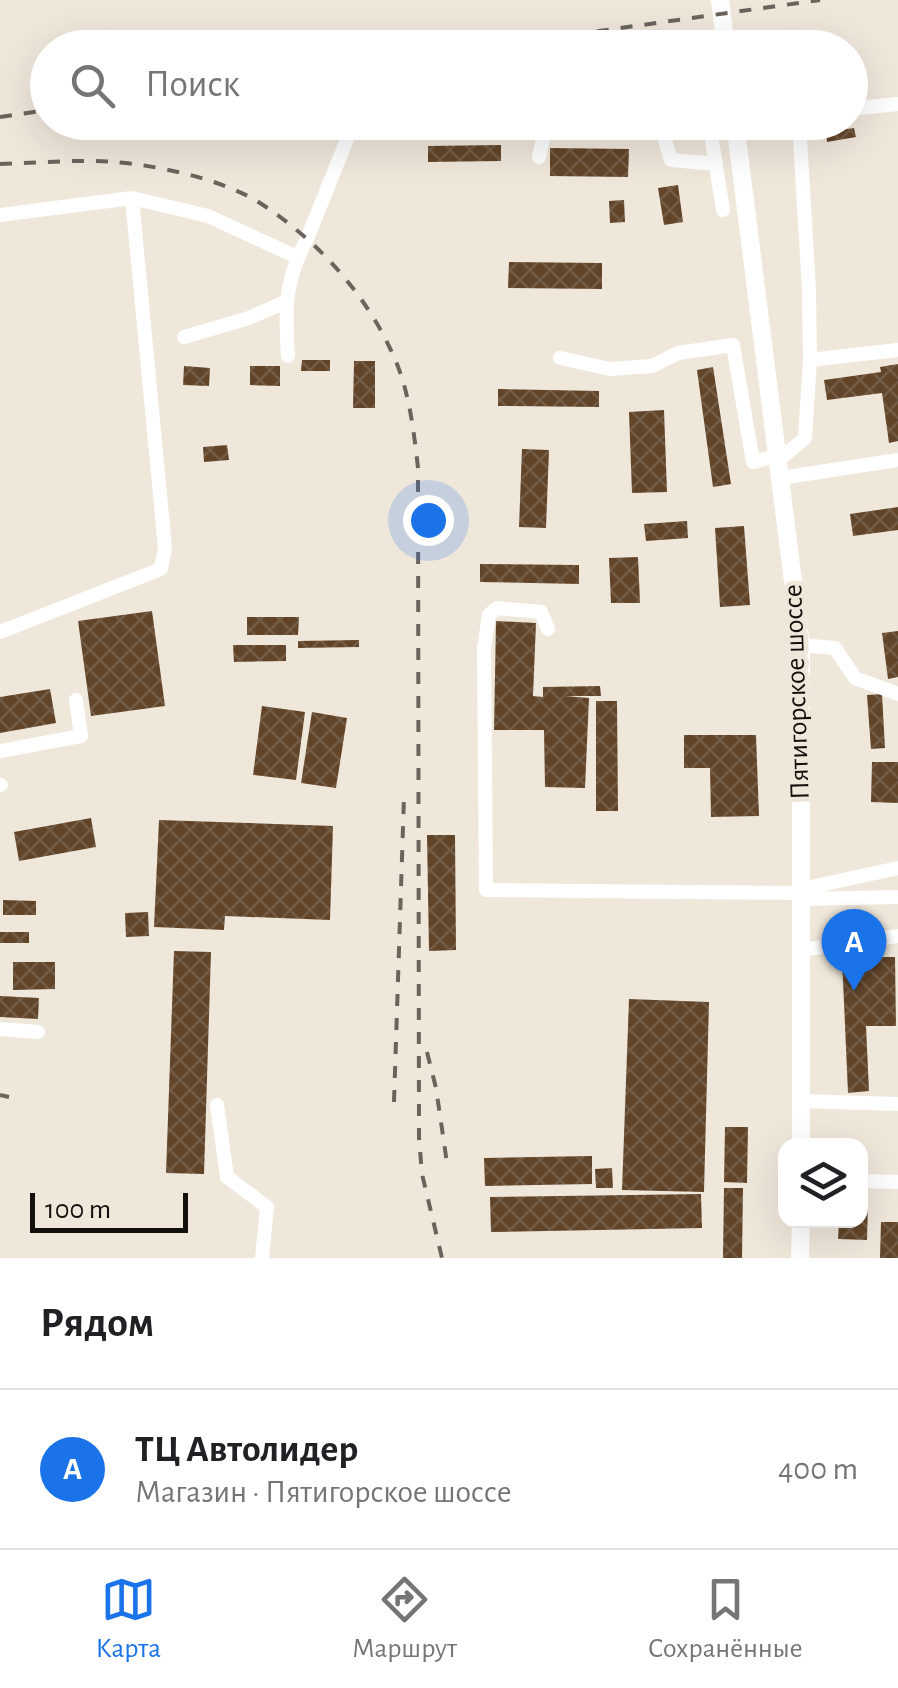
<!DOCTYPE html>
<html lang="ru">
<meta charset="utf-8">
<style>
body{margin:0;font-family:"Alegreya Sans",sans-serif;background:#f2f2f2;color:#202124}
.controls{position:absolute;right:30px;bottom:30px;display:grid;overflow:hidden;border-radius:20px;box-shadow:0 10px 40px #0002}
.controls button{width:90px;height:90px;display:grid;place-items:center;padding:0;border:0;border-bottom:2px solid #e0e0e0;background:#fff;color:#202124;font:50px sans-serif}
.scale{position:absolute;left:30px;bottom:25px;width:158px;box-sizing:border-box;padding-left:10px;border:5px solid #14110d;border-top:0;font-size:28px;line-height:35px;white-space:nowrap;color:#14110d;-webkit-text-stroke:8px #f0e7db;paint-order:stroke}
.you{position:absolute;left:428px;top:520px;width:35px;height:35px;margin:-25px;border:8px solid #fff;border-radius:50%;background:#1a73e8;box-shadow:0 0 0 15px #1a73e833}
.badge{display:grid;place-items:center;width:65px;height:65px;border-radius:50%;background:#1a73e8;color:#fff;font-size:32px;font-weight:700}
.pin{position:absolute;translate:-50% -82px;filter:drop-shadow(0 2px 5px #0008)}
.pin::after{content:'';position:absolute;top:52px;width:35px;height:30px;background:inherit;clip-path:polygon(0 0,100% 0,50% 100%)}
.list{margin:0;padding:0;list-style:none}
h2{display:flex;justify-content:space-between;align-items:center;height:130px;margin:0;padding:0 40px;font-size:42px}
h2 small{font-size:32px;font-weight:400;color:#757577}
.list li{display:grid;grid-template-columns:65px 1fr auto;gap:30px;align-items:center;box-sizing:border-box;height:160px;padding:0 40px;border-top:2px solid #e0e0e0}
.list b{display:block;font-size:38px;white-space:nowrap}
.list p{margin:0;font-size:32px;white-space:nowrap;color:#757577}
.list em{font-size:32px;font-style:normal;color:#757577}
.icon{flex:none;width:55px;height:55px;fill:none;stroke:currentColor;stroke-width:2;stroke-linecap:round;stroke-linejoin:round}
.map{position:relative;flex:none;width:898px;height:1258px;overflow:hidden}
.search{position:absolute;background:#fff;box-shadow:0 10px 40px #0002;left:30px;right:30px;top:30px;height:110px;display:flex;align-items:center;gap:25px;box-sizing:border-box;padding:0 35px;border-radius:55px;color:#757577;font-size:38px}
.sheet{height:290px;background:#fff}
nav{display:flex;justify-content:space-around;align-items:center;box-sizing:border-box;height:140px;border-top:2px solid #e0e0e0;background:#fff;font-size:28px;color:#757577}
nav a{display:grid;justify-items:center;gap:5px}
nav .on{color:#1a73e8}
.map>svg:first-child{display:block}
.building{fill:url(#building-cross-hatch)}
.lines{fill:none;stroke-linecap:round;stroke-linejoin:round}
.minor{stroke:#fff;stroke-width:14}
.major{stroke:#fff;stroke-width:18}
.rail{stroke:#6a645d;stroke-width:4;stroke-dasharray:12 12;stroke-linecap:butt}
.labels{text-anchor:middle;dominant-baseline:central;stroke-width:10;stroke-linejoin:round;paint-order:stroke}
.street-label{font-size:28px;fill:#14110d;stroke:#f0e7db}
</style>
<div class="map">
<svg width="898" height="1258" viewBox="0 0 898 1258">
<defs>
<pattern id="building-cross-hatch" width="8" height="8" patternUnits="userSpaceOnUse" patternTransform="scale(2.5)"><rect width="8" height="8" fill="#624529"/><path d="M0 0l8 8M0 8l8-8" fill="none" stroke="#735c45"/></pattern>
</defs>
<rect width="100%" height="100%" fill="#f0e7db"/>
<!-- building -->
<path class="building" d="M368,122H399L400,128L370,134Z
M420,122H469V127L420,132Z
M854,128L856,137L827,142L826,132Z
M501,145V161L428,162V146Z
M550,148L629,149L628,177L550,176Z
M678,185L683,222L664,225L658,188Z
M624,200L625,222L610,223L609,201Z
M509,262L602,263V289L508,288Z
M302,360H330V371H301Z
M354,361H375V408H353Z
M898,364V441L889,443L882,393L827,400L824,380L881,372L880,367Z
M184,366L210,368L209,386L183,385Z
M250,366H280V386L250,385Z
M713,367L731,484L713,487L697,370Z
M498,389L599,391V407L498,406Z
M664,410L667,492L632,493L629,412Z
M227,445L229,460L204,462L203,447Z
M522,449L549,450L546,528L519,527Z
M898,507V530L853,536L850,514Z
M687,521L688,538L646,541L644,524Z
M744,526L750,605L720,607L715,528Z
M638,557L640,603H611L609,558Z
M480,564L579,565V584L480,582Z
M152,611L165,706L91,716L78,621Z
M247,617H299L298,635H247Z
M496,621L536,623L533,696L543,697V687L600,686L601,696H565L589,698L585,788L545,787L544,730H494Z
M898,631V677L888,679L882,633Z
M359,640V647L298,648V641Z
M233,645H286V661L234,662Z
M50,689L56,723L0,733V697Z
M882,694L885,748L871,749L867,695Z
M596,701H617L618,811H596Z
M262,706L305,712L296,780L253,775Z
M312,712L347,718L336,788L301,783Z
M684,735H756L759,816L711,817L710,768H684Z
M872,762H898V803L871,802Z
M91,818L96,847L19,861L14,832Z
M159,820L333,826L330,920L225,916L224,930L154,927Z
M427,835H455L456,950L429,951Z
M3,900L36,901V915H3Z
M148,912L149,936L126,937L125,913Z
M0,932H29V943H0Z
M174,951L211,952L204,1174L166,1173Z
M864,957H895L896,1026H866L869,1091L848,1093L842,958Z
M13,962H55V989L13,990Z
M0,996L39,998L38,1019L0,1017Z
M629,999L709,1002L704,1192L622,1190Z
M725,1127H748L747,1183L724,1182Z
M592,1156V1184L485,1186L484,1158Z
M612,1168L613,1188H596L595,1169Z
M724,1188H743L742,1258H723Z
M701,1194L702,1228L491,1232L490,1197Z
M860,1204H868L867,1240L838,1239L839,1220H860Z
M881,1222H898V1258H880Z"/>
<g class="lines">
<!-- minor -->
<path class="minor" d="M729,48L752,45L759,48
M850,109L898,104
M709,122L723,210
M539,157L545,130L663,133L671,160L716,164
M0,215L132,198L208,216L297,257
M184,337L249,318L285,302
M288,356C285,309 284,282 307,239L354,122
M560,358L610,369L652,366L678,353L733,345L753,462L777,456
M810,360L898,350
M779,460L805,438L810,360L809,290L799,122
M780,478L898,460
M548,629L541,612L497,608L489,615L484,648L486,890L802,893
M0,632L161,569L165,548L132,198
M801,645L835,648L855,678L898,694
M0,751L81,736L76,700
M0,785H1
M802,889L898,868
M802,899L898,897
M801,950L898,936
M0,1029L38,1032
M801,1101L898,1104
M217,1105L227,1177L267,1207L262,1258
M860,1181L898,1182"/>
<!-- major -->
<path class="major" d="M720,0L726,48
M735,122L801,645V1146
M800,1258L801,1220"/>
<!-- rail -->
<path class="rail" d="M478,48L820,0
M0,117L48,110
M0,164C38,163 77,159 114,162C157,165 225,180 260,203C320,242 370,298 397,364C410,397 414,433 418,468L419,1138L422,1174L442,1258
M427,1052L436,1088L448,1170
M0,1095L9,1097
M394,1102L404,797"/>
</g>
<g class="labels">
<!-- street labels -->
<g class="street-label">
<text transform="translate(797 692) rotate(-92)">Пятигорское шоссе</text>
</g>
</g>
</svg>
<div class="controls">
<button><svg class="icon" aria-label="layers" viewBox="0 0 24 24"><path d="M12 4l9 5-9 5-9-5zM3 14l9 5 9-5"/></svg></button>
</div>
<div class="scale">100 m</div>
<div class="you"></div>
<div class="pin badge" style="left:854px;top:991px">A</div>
<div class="search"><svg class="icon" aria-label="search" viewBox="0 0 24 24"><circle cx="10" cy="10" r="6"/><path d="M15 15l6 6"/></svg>Поиск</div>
</div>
<section class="sheet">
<h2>Рядом<small></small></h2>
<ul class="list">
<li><span class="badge">A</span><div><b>ТЦ Автолидер</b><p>Магазин · Пятигорское шоссе</p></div><em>400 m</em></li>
</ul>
</section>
<nav>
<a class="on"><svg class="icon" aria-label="map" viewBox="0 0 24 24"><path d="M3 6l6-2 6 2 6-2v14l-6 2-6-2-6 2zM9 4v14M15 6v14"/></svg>Карта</a>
<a><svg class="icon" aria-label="directions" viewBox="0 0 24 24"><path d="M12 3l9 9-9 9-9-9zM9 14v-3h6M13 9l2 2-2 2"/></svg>Маршрут</a>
<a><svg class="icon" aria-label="saved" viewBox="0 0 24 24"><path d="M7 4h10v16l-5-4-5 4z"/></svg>Сохранённые</a>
</nav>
